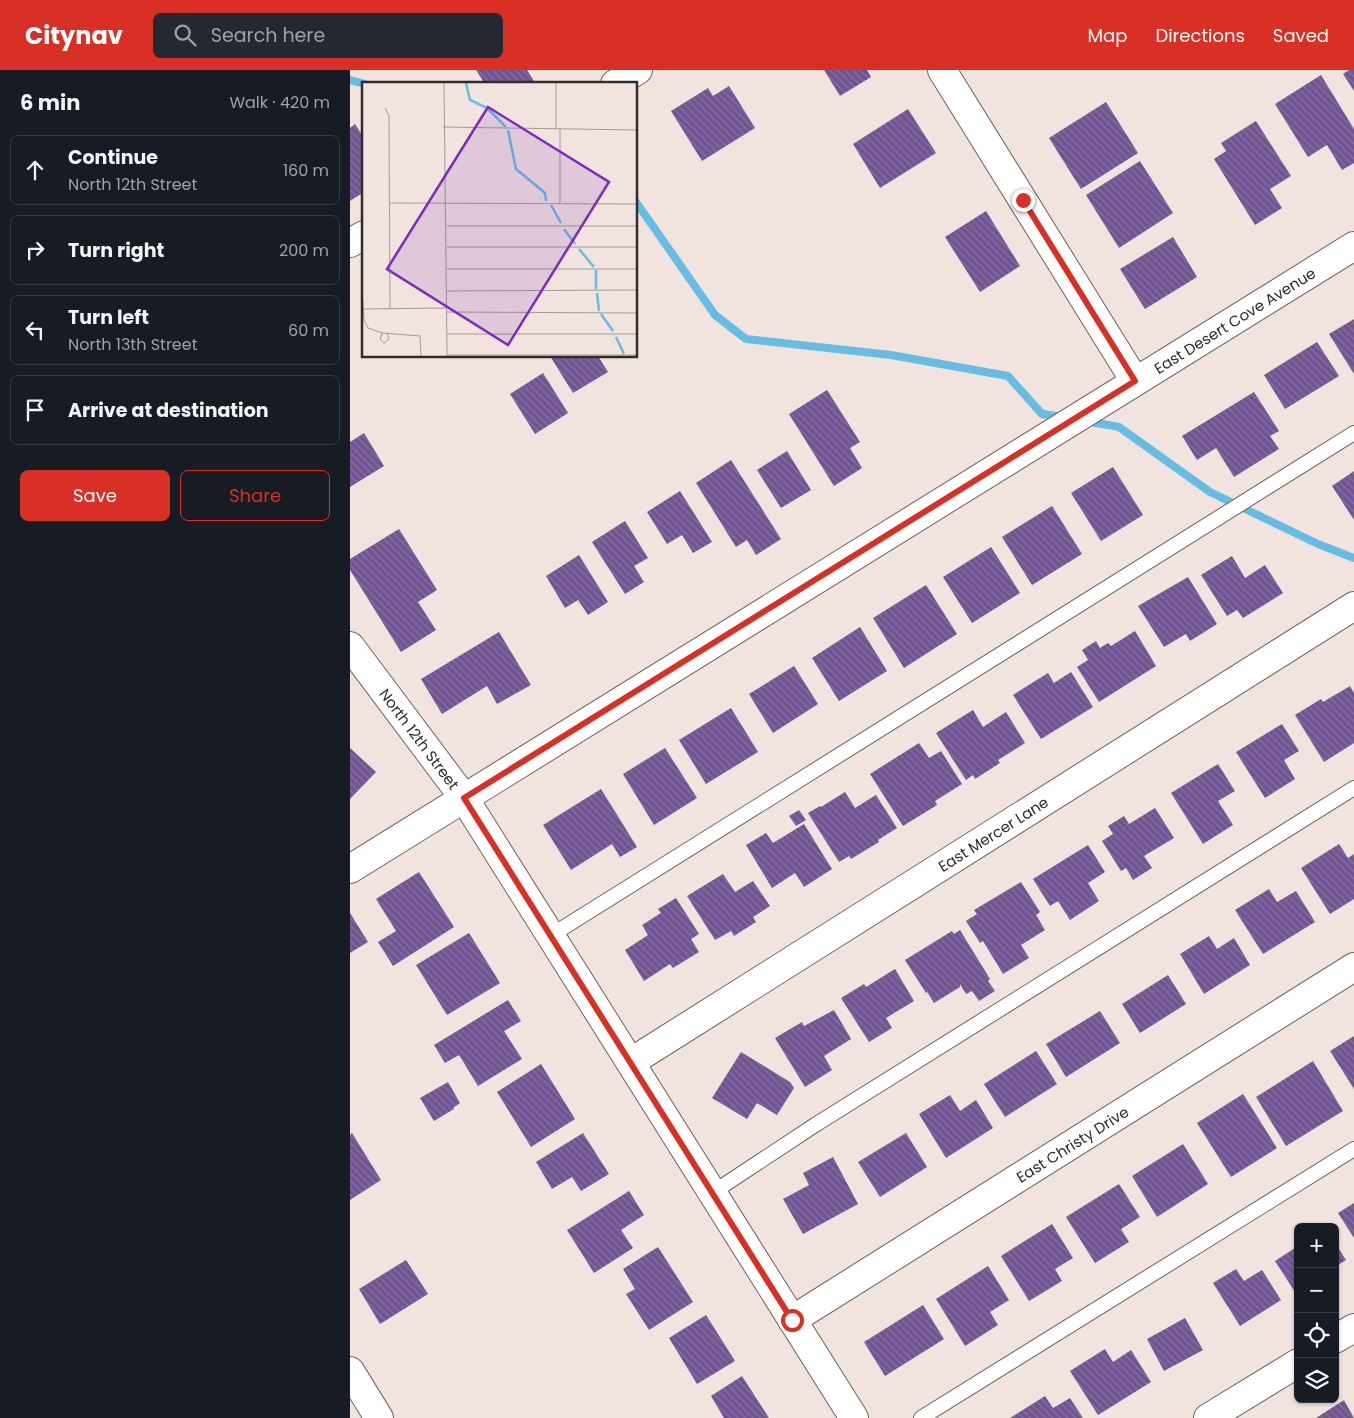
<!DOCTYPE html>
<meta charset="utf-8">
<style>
body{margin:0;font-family:Poppins,sans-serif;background:#242831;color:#f1f3f6}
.controls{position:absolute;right:15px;bottom:15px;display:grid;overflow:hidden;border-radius:8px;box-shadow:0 1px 4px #0004}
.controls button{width:45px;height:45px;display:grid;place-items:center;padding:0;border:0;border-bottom:1px solid #363941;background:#171b24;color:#f1f3f6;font:25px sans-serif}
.stop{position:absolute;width:15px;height:15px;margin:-11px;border:4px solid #d93025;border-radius:50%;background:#fff}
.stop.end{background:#d93025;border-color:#fff;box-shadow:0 1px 5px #0008}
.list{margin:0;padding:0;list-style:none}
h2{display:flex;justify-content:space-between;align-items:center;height:65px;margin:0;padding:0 20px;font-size:21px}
h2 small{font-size:16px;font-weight:400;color:#9ea1a6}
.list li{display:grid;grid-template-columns:32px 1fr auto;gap:15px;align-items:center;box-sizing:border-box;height:70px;margin:0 10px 10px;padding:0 10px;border:1px solid #363941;border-radius:8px}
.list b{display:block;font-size:19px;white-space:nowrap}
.list p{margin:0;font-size:16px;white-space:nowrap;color:#9ea1a6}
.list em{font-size:16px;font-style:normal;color:#9ea1a6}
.actions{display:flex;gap:10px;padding:15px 20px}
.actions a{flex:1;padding:11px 0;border:1px solid #d93025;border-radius:8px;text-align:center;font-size:18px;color:#d93025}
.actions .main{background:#d93025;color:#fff}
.icon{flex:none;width:28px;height:28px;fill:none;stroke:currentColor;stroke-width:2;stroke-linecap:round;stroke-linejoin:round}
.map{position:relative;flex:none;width:1004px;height:1348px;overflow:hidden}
header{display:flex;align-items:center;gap:30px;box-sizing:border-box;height:70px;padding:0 25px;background:#d93025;color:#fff}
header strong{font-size:24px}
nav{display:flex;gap:28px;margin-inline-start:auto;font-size:18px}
.search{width:350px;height:45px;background:#242831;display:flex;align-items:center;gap:12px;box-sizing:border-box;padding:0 18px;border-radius:8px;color:#9ea1a6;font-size:19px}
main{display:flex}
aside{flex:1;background:#171b24}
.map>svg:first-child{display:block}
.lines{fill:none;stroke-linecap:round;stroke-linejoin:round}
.stream{stroke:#66bce2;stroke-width:8}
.building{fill:url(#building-back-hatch)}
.service-casing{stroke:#6f635e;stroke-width:16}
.minor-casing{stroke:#6f635e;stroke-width:30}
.service{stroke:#fff;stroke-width:14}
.minor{stroke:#fff;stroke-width:28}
.route{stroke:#d93025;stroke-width:6}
.labels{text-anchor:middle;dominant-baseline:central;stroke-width:5;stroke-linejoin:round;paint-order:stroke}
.street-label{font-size:15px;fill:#312c2a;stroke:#fff}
.inset-river{fill:none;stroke:#66bce2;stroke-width:2.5}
.inset-road{fill:none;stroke:#a49a95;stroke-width:1}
.view{fill:#7b2cbf;fill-opacity:0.15;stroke:#7b2cbf;stroke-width:2.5}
.inset-edge{fill:none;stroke:#312c2a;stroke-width:2.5}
</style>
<header>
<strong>Citynav</strong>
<div class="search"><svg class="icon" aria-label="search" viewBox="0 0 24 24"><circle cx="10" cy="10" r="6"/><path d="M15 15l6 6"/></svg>Search here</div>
<nav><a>Map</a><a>Directions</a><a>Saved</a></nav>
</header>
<main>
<aside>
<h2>6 min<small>Walk · 420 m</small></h2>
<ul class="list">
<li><svg class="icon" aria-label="ahead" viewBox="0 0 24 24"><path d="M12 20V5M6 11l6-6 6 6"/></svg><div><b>Continue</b><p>North 12th Street</p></div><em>160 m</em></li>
<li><svg class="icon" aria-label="right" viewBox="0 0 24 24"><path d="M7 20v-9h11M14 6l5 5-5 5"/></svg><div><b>Turn right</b></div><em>200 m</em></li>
<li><svg class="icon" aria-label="left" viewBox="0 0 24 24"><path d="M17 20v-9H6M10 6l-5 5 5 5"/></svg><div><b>Turn left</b><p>North 13th Street</p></div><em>60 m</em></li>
<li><svg class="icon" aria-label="arrive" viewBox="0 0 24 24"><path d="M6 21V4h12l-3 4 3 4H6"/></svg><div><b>Arrive at destination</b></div></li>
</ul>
<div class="actions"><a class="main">Save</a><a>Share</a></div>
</aside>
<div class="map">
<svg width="1004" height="1348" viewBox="0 0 1004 1348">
<defs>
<pattern id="building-back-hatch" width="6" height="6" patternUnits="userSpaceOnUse" patternTransform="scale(1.25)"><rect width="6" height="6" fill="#715593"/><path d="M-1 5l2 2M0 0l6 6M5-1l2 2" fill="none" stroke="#85709e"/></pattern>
</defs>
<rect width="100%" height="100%" fill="#f1e3dd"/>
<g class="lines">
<!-- stream -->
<path class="stream" d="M0,10L15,14
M286,132L365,245L396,269L541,285L658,306L692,344L714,347
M736,351L769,357L860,422L968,474L1004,488"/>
</g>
<!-- building -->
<path class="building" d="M126,0H177L186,14H135Z
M474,0H517L521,7L490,26Z
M999,0H1004V21L993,4Z
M971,5L1004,59V93L992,100L977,75L958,87L925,34Z
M379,16L405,58L352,91L321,41L358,18L363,26Z
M756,32L788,83L731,119L699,68Z
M558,39L586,83L530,118L503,74Z
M906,51L941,106L920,119L932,138L905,155L864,89L876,81L871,73Z
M5,54L14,68V122L0,131V58Z
M790,91L823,143L769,178L736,125Z
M636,141L670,196L630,222L595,167Z
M823,167L847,207L795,239L770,199Z
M1004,249V304L979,264Z
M967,272L989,306L935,339L914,305Z
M200,286H248L258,302L223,323Z
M193,303L218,343L185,364L160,324Z
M477,320L510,372L500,378L512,398L484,416L439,344Z
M904,322L929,361L920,366L929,379L884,407L866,378L847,390L832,366Z
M14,363L34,396L0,417V372Z
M437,381L461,420L431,438L407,400Z
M381,390L431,469L406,485L397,470L386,477L346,413Z
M763,397L793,445L751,471L721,423Z
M1004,401V450L982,416Z
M330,421L362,472L343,483L332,465L317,474L297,442Z
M702,436L732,484L682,515L652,467Z
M275,451L298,488L284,496L294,512L275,524L242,472Z
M49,459L87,520L68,532L86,560L51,582L0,500V489Z
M641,477L670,523L622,553L593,507Z
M229,485L258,532L238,545L228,530L215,538L196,506Z
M882,486L895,508L915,495L933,523L893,548L887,540L877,546L851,505Z
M838,507L867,554L840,571L836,564L814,577L788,536Z
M576,515L607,564L554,598L523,548Z
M510,557L537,601L489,631L462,588Z
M785,561L806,596L749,632L727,597L738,590L732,580L746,571L750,578L758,573L761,576Z
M149,562L181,615L147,634L137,616L92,644L71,609Z
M444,596L468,634L423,663L399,624Z
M721,602L743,637L691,669L663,625L698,603L704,613Z
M1000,616L1004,623V673L974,692L945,645L971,629L973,632Z
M381,638L408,682L356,714L329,670Z
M623,640L633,657L656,642L675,673L648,690L650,693L625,709L623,705L616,710L586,663Z
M932,654L949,681L934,690L945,709L915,728L886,682Z
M569,673L579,688L591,681L612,714L585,731L587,735L553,756L520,704Z
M0,678L26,702L0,729Z
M315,678L347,728L304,755L273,704Z
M868,694L885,721L868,731L883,755L853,774L821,723Z
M251,719L287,777L270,787L262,774L221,800L193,755Z
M495,722L505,738L526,725L547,758L528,770L529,772L501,789L499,786L489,792L458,743L470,736L471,737Z
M805,738L824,768L794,786L802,798L783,810L776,798L771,801L752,771L763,764L758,756L774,746L779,754Z
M449,740L456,750L446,756L439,746Z
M454,754L482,799L454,817L445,803L422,818L396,775L416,763L423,773Z
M989,774L998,788L1004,784V829L980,844L951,798Z
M738,775L755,802L738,813L749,831L720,850L708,831L700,836L683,809Z
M69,802L104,857L43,896L28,872L46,861L26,829Z
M373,804L385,822L403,811L420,836L403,847L406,852L384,866L381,861L365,870L337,826Z
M671,812L690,842L686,845L695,860L671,875L679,888L653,904L633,871L630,873L616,851L627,844L624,840Z
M919,819L927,832L946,821L965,852L913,884L885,840Z
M326,828L349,864L341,869L349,882L323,898L320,894L294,911L275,880L298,865L292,855L311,843L308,839Z
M0,843L18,872L0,883Z
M610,860L640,909L638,911L645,921L629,931L622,921L616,924L610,914V917L584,933L577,922L576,923L555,890L602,861L604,864Z
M119,863L150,913L97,945L66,895Z
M859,866L867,879L884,868L900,895L854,924L830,884Z
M545,899L564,931L536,948L542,958L519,972L491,928L514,914L516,917Z
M818,905L836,934L790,963L772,934Z
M158,930L171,951L154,961L172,989L128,1016L109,985L95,993L84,975Z
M484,940L501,969L474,986L482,1000L455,1017L425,968L452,952L454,956Z
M750,941L770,973L716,1007L696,974Z
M1004,966V1019L980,981Z
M686,981L707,1014L655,1047L634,1014Z
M391,982L440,1012L444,1018L427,1045L407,1033L397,1049L362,1028Z
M963,991L993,1041L936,1076L906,1027Z
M191,994L225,1049L181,1077L147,1022Z
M98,1012L110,1033L103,1038L104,1039L84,1051L70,1028Z
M893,1024L927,1078L881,1107L847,1053Z
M600,1025L610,1041L626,1030L643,1058L596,1088L569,1044Z
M2,1063L31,1110L0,1130V1065Z
M233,1063L259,1104L231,1121L222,1107L202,1119L186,1092Z
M556,1063L577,1097L530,1127L508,1092Z
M833,1074L858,1114L807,1147L782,1106Z
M483,1087L508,1134L453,1164L433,1129L459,1115L453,1103Z
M769,1114L790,1147L771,1159L779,1172L745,1193L716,1147Z
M279,1121L294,1145L271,1160L283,1178L244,1203L217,1160Z
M1004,1133V1168L988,1143Z
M702,1154L723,1188L705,1199L712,1211L679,1231L651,1186Z
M985,1173L996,1190L985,1197Z
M948,1176V1220L945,1222L925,1191Z
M308,1177L343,1232L299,1260L276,1224L285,1219L273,1199Z
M56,1190L78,1224L30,1254L9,1219Z
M638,1196L659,1230L640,1242L648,1255L615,1276L586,1229Z
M886,1199L894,1211L912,1200L931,1230L890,1256L863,1213Z
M573,1235L594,1269L535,1306L514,1272Z
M356,1245L385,1291L347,1314L319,1268Z
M835,1248L853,1280L814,1301L797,1269Z
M755,1279L763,1292L781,1280L801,1312L748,1345L720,1301Z
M392,1306L419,1348H374L361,1326Z
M695,1326L703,1338L720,1328L733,1348H660Z
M994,1330L1004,1348H966Z"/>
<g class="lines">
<!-- service casing -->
<g class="service-casing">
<path id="service" d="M200,866L1004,363
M362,1123L465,1055L1004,718
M571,1348L1004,1079"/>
</g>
<!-- minor casing -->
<g class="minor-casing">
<g id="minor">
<path d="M592,0L785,311"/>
<path d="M265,14L288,0"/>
<path d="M0,173L14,165"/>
<path id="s1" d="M0,576L114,728L504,1348"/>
<path id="s2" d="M0,799L1004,176"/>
<path id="s3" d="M281,992L1004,536"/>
<path id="s4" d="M442,1250L1004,897"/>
<path d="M985,1269L1004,1258"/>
<path d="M0,1301L29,1348"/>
<path d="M858,1348L948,1293"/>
</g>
</g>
<!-- service -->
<use href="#service" class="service"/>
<!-- minor -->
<use href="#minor" class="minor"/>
</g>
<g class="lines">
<!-- route -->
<path class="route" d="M442,1250L114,728L785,311L673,130"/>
</g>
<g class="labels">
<!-- street labels -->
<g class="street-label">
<text stroke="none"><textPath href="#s2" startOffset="1041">East Desert Cove Avenue</textPath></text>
<text stroke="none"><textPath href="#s1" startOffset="116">North 12th Street</textPath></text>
<text stroke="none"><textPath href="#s3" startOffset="428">East Mercer Lane</textPath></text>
<text stroke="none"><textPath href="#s4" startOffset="331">East Christy Drive</textPath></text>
</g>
</g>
<!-- overview -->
<g transform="translate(12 12)">
<rect width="275" height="275" fill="#f1e3dd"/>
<path class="inset-river" d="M104,1L108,18L125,26L144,45M146,48L154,87L183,111L184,119M189,123L199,141M202,147L213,162M217,167L232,185M234,207V188M235,211L237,229M239,232L251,249M254,255L262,272"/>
<path class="inset-road" d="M82,1L85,274M23,26L27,34L28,226M81,45L275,48M194,47V1M28,121L275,122M198,121V47M85,144H275M85,165H275M85,187H275M0,208L2,238L6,246L20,251L58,254L59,274M85,209L275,208M0,227L85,226M85,230L275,231M20,251L18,257L22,261L27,257L25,251M85,252H275M85,273H275"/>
<path class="view" d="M126,25L247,100L146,263L25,187Z"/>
<rect width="275" height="275" class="inset-edge"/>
</g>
</svg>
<div class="controls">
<button>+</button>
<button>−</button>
<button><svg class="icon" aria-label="locate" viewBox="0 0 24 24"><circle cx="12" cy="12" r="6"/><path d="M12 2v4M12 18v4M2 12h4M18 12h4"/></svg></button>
<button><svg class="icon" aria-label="layers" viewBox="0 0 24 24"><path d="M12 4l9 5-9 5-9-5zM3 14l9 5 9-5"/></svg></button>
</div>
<div class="stop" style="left:442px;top:1250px"></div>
<div class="stop end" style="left:673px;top:130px"></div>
</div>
</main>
